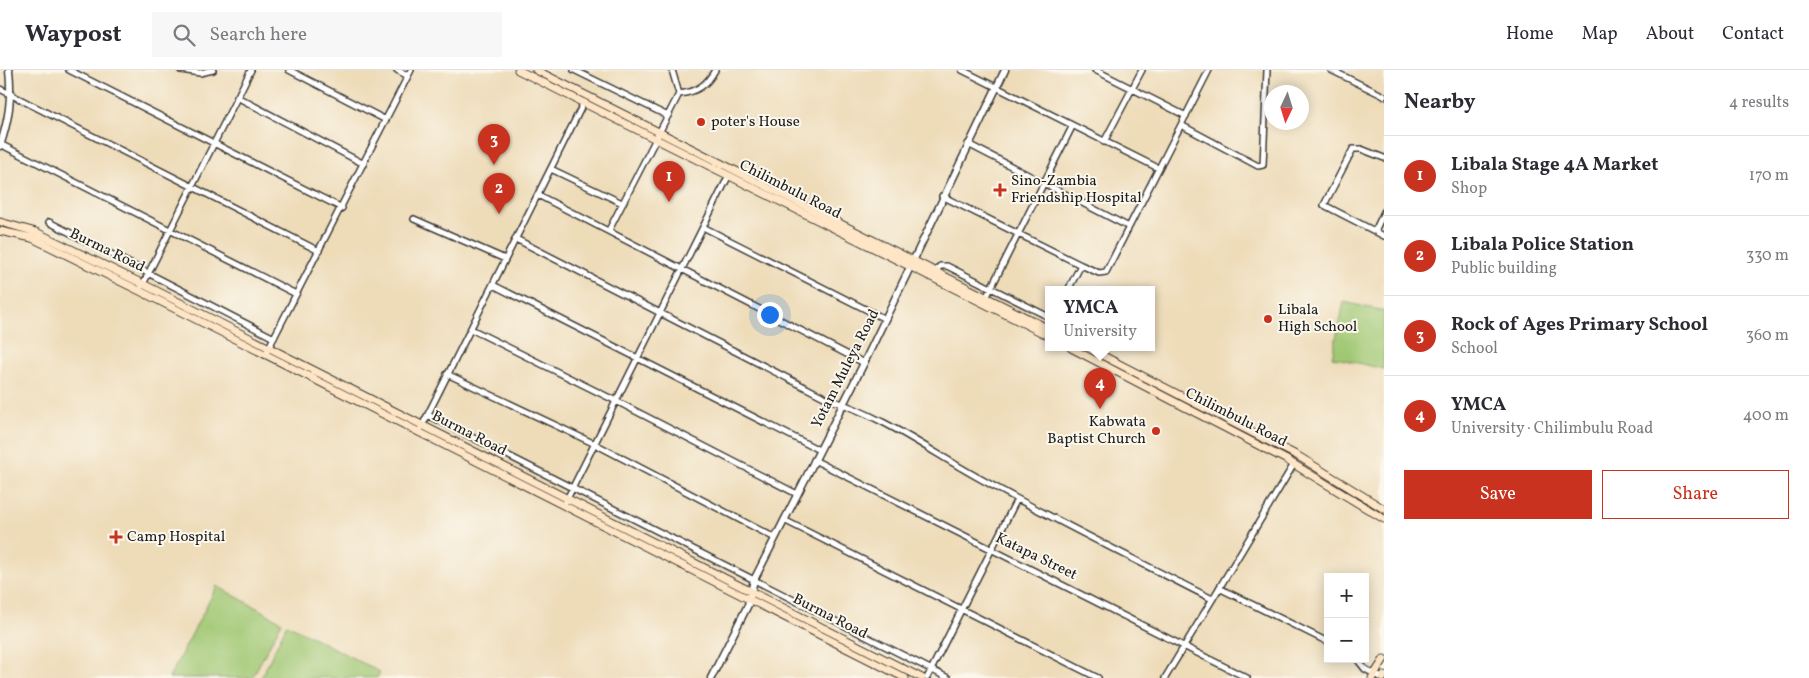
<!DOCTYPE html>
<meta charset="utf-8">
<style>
body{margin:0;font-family:Vollkorn,serif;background:#f7f7f7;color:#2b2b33}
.controls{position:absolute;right:15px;bottom:15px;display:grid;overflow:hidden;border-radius:0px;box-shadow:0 2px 12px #0003}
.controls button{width:45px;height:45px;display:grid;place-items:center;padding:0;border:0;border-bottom:1px solid #e1e1e2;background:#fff;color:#2b2b33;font:25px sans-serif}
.compass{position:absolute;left:1264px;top:15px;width:45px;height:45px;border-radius:50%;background:#fff;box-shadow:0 2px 12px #0003;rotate:184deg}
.you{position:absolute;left:769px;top:244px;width:18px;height:18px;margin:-12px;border:4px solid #fff;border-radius:50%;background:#1a73e8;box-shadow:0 0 0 8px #1a73e833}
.badge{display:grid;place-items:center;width:32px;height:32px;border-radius:50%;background:#c8321e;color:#fff;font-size:16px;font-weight:700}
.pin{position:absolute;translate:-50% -41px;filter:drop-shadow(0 1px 2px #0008)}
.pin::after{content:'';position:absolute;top:26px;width:18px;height:15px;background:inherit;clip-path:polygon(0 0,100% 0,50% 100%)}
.popup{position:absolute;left:1045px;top:216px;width:110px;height:65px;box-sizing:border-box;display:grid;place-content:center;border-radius:0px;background:#fff;filter:drop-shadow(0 1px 4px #0005);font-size:16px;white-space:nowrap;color:#7c7c81}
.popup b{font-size:19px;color:#2b2b33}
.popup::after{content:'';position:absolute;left:50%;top:100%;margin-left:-10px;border:10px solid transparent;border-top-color:#fff}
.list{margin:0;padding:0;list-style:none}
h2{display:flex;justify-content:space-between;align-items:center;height:65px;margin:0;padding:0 20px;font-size:21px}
h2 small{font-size:16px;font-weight:400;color:#7c7c81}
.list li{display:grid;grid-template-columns:32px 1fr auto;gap:15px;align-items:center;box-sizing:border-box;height:80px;padding:0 20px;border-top:1px solid #e1e1e2}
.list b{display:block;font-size:19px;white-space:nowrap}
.list p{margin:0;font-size:16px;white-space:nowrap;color:#7c7c81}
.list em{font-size:16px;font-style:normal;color:#7c7c81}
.actions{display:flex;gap:10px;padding:15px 20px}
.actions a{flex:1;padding:11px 0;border:1px solid #c8321e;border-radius:0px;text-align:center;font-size:18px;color:#c8321e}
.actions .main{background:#c8321e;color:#fff}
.icon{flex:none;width:28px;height:28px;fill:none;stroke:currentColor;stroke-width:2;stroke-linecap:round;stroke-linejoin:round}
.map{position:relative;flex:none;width:1384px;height:608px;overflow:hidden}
header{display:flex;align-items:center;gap:30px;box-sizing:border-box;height:70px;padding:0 25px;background:#fff;border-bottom:1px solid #e1e1e2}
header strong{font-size:24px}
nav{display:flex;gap:28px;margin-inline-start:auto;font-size:18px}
.search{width:350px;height:45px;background:#f7f7f7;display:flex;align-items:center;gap:12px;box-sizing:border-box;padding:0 18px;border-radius:0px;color:#7c7c81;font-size:19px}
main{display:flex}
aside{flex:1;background:#fff}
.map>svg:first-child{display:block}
.garden{fill:#a0c873;stroke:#5e7248}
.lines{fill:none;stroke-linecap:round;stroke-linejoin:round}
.minor-casing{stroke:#3c3934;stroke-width:8}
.tertiary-casing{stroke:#3c3934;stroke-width:9}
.secondary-casing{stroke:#3c3934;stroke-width:9}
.minor{stroke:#fff;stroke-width:5}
.tertiary{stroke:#fff;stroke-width:6}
.secondary{stroke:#fde5c5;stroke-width:7}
.poi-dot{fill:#c8321e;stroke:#fbf7ec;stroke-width:2}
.labels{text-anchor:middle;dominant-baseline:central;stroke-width:4;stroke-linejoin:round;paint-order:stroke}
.poi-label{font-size:15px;fill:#1c1c1c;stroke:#fbf7ec;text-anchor:start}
.street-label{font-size:15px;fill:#1c1c1c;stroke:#fbf7ec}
</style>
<header>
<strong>Waypost</strong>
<div class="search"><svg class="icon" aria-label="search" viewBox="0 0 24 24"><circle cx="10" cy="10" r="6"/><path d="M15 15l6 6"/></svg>Search here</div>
<nav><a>Home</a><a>Map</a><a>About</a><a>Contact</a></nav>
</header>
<main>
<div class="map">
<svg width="1384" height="608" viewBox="0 0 1384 608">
<rect width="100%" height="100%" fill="#fbf7ec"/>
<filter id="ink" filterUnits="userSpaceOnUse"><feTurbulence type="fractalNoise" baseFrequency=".02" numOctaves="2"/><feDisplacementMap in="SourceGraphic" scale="10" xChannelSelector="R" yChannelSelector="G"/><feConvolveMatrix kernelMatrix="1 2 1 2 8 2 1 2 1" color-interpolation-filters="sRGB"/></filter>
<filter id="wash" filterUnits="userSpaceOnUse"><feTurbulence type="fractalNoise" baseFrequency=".0096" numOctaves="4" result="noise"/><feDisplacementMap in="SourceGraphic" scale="20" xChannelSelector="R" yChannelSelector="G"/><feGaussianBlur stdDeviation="1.12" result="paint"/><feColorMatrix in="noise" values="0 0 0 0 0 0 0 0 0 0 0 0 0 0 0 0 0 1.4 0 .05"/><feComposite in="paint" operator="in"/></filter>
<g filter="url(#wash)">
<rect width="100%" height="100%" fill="#eedcb9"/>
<!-- garden -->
<path class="garden" d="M1344,232L1384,241V299L1332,287Z
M217,516L282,552L252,608H169Z
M287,554L380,602L377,608H261Z"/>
</g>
<g filter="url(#ink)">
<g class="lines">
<!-- minor casing -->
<g class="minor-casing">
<path id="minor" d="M69,0L342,138
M181,0L200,3L213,0
M289,0L386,50
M397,0L408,6
M574,0L668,46
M962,0L1158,98
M1095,0L1186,46
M1331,0L1384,26
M0,19L319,181
M679,24C697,22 707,15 715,0
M237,27L364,94
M1181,55L1258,96L1263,95L1267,0
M1104,72L1142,0
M0,74L296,224
M968,74L1129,157
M1384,88L1361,79H1353L1324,135L1384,166
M551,99L622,133
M538,125L864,293
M942,126L1081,195L1099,203L1106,202L1209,0
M414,149L505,189
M49,152L274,268
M703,157L885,249
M609,160L679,24L672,0
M1375,161L1384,142
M516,169L828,329C883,346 930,381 979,408C1056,451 1134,489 1212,529
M936,201L940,196H947L1049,247
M493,215L819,380
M142,216L251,0
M1068,220L1081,195
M985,230L1072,57
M471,259L616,331L797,424
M265,285L411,0
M447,304L595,374L775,468
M428,345L948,608
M421,358L584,32
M814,390L1247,608
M566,431L729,105
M784,450L1098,608
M1219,518L1328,572
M1357,589L1365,599L1382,608
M927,608L1017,429
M1165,608L1294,394"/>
</g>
<!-- tertiary casing -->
<g class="tertiary-casing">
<path id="tertiary" d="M0,76C9,49 12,28 9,0
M711,608L748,535L754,510L864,293L1005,0"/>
</g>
<!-- secondary casing -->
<g class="secondary-casing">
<path id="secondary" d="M518,0L1049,266
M536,0L1049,259
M0,152L36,162L143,214L922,608
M0,161L32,168L140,221L905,608
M1071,278L1285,389L1384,449
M1088,278L1298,386L1384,439
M1372,608L1384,589
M1383,608L1384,606"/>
</g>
<!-- minor -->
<use href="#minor" class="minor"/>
<!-- tertiary -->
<use href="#tertiary" class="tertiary"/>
<!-- secondary -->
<use href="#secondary" class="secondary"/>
</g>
</g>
<!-- markers -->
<g class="poi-dot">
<circle cx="701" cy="52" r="5"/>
<path d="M997.5 112.5h5v5h5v5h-5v5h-5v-5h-5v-5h5z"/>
<circle cx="1268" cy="249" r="5"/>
<circle cx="1156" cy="361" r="5"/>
<path d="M113.5 459.5h5v5h5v5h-5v5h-5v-5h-5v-5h5z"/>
</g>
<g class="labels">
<!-- poi labels -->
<g class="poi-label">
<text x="711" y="52">poter's House</text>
<text x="1011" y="111">Sino-Zambia<tspan x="1011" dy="17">Friendship Hospital</tspan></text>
<text x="1278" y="240">Libala<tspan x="1278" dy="17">High School</tspan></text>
<text x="1146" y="352" text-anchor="end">Kabwata<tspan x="1146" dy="17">Baptist Church</tspan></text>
<text x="127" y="467">Camp Hospital</text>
</g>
<!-- street labels -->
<g class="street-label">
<text transform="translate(790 120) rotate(27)">Chilimbulu Road</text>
<text transform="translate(107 181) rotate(26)">Burma Road</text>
<text transform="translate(846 299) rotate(-63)">Yotam Muleya Road</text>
<text transform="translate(1236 348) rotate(27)">Chilimbulu Road</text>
<text transform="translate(469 364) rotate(27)">Burma Road</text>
<text transform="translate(1036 487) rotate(26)">Katapa Street</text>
<text transform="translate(830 547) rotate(27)">Burma Road</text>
</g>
</g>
</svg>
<div class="controls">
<button>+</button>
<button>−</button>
</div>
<svg class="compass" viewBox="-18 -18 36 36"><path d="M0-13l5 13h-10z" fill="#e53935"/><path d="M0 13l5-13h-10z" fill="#7c7c81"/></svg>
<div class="you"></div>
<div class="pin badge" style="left:669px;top:132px">1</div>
<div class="pin badge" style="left:499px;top:144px">2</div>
<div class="pin badge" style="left:494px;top:95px">3</div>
<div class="pin badge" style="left:1100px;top:339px">4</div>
<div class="popup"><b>YMCA</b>University</div>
</div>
<aside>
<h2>Nearby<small>4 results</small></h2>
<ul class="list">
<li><span class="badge">1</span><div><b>Libala Stage 4A Market</b><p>Shop</p></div><em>170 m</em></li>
<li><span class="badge">2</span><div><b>Libala Police Station</b><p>Public building</p></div><em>330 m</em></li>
<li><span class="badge">3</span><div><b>Rock of Ages Primary School</b><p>School</p></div><em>360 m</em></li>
<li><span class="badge">4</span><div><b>YMCA</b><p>University · Chilimbulu Road</p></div><em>400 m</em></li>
</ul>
<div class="actions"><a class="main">Save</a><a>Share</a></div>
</aside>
</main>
